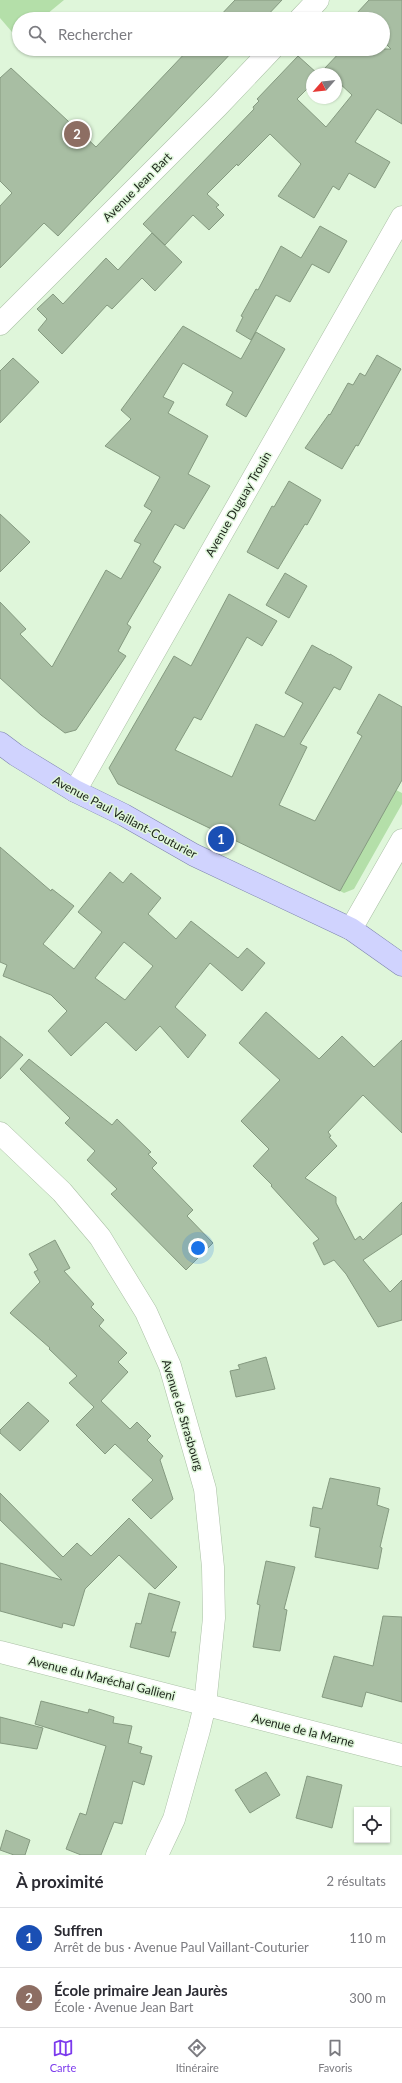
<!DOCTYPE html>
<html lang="fr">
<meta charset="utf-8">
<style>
body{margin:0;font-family:Lato,sans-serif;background:#f2f2f3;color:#2b2b33}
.controls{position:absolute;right:12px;bottom:12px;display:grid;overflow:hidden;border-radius:0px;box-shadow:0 1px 3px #0004}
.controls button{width:36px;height:36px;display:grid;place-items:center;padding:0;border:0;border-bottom:1px solid #e1e1e2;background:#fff;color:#2b2b33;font:20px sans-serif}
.compass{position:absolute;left:306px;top:68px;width:36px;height:36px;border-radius:50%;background:#fff;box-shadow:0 1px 3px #0004;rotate:242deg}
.you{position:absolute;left:198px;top:1248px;width:14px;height:14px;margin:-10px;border:3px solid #fff;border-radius:50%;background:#1a73e8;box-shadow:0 0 0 6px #1a73e833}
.badge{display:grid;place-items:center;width:26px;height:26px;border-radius:50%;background:#7c3aed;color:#fff;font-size:13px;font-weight:700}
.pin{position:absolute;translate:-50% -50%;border:2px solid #fff;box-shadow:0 1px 4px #0006}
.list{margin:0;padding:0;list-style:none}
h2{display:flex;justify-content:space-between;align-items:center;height:52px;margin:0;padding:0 16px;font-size:17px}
h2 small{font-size:13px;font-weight:400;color:#7c7c81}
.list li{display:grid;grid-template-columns:26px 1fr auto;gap:12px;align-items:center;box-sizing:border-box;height:60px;padding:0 16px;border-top:1px solid #e1e1e2}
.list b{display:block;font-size:15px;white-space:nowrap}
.list p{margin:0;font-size:13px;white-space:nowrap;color:#7c7c81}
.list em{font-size:13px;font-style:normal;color:#7c7c81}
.icon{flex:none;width:22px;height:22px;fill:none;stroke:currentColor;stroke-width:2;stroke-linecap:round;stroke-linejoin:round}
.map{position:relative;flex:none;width:402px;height:1855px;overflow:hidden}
.search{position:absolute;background:#fff;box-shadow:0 1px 3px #0004;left:12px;right:12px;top:12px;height:44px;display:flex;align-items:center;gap:10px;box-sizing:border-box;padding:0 14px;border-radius:22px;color:#7c7c81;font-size:15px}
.sheet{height:172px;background:#fff}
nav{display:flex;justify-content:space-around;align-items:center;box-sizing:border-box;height:56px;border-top:1px solid #e1e1e2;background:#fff;font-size:11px;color:#7c7c81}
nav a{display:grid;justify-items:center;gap:2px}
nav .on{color:#7c3aed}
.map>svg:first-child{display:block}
.green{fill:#b4dfa9}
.building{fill:#a8bea3;stroke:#859a80;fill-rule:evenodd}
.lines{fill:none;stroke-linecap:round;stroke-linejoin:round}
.street-casing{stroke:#abc1a6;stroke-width:23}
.secondary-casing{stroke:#abc1a6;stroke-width:23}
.primary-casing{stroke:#7c82ae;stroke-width:23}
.street{stroke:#fff;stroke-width:22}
.secondary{stroke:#fff;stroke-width:22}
.primary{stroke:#d0d3fe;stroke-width:22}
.labels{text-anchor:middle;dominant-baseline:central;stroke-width:3;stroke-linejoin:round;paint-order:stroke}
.street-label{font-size:12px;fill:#1b2319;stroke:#dff6da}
</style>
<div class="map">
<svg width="402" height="1855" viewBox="0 0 402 1855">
<rect width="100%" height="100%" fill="#dff6da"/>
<!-- green -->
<path class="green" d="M0,0H64L41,19H19L18,39L0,18Z
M396,790L402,793V804L354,889L344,893L340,891Z"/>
<!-- building -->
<path class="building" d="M235,0H282L264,19H217Z
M369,0H402V124L377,109L355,142L390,162L375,188L349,173L339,190L333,186L314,218L278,196L301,164L270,134L238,166L237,164L207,194L219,205L216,207L224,215L209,230L193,215L165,245L143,224L254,109L253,107L259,101L257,99L298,56L318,74H312V84L297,99L326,127L352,95L336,80V74H330L324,69L343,49H391L383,41V19H360L356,14Z
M189,49H235L58,236L44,223L0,268V206L12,193L0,181V78L11,68L96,147Z
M320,226L347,241L329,273L312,264L290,302L276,295L251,340L236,331L243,317L241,316L256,289L258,290L281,246L301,258Z
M152,233L182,262L155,291L142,278L112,309L107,305L62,354L38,330L47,319L37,309L53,294L63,304L106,258L118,270Z
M183,326L241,359L256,332L285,349L246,417L226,405L233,392L183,363L163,397L174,402L168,413L208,436L188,474L210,486L184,529L175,524L153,562L161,567L127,624L131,627L118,651L126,656L76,730L65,733L41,715L0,678V602L26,629L20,634L52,667L106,570L121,579L141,544L134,541L152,511L144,506L160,477L105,446L131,419L121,410Z
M377,355L401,369L358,446L356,445L342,469L305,448L329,414L330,415L348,383L353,385L360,373L365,376Z
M13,358L39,382L0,423V371Z
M289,481L321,500L307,525L305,524L278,569L247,552L272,506L274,507Z
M0,514L30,542L0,572Z
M285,573L307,586L289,618L266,605Z
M229,594L277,621L262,646L247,637L201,720L194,717L175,750L232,777L256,724L284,737L303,703L285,693L312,645L330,655V654L352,667L340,690L334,687L300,744L307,747L279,805L315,821L362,736L357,733L379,694L402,707V780L340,891L118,784L109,768L174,656L191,666Z
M0,847L51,891L52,889L74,906L43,944L74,969L102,932L78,912L110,872L123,883L131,873L161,898L148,914L176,939L191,921L238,958L247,948L265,963L242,991L210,963L178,1003L175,1007L206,1035L188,1058L160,1026L136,1051L106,1022L71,1056L48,1031L67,1011L51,995L3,976L7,965L0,962ZM124,942L153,966L125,1000L95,978Z
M266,1012L319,1059L342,1036L374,1067L402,1040V1133L363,1095L328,1132L331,1136L329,1137L337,1146L305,1178L336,1197V1203L355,1240L360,1236L363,1240L402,1202V1234L363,1260L390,1292L402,1280V1320L378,1327L346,1274L334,1260L324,1265L313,1243L319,1239L271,1186L272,1185L253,1166L269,1149L241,1121L280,1080L239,1043Z
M0,1036L23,1055L0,1079Z
M29,1059L112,1125L117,1119L151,1152L148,1154L157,1163L152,1168L193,1210L187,1216L213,1243L186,1270L111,1194L117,1189L87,1160L95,1151L65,1123L70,1118L20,1069Z
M55,1240L70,1268L64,1271L94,1304L91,1307L104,1320L99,1326L127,1353L118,1362L128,1372L101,1401L130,1429L137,1422L151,1436L147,1440L163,1456L160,1460L173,1499L151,1519L132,1500L153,1480L115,1444L105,1454L76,1425L94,1407L69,1383L77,1376L49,1349L50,1348L10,1313L40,1282L34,1272L38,1270L29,1254Z
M266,1357L275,1389L236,1397L230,1371L240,1369L238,1365Z
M28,1402L49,1421L20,1451L0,1433V1430Z
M330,1478L380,1488L377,1505L389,1509L380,1547L382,1548L378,1569L315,1557L320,1528L310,1526L313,1507L322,1509Z
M0,1493L63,1557L77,1543L91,1556L129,1518L177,1567L155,1589L119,1555L85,1589L74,1626L63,1623L62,1628L0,1611V1563L62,1580L0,1520Z
M266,1561L295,1567L284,1609L287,1610L280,1651L253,1647L260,1605L257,1604Z
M149,1593L180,1602L171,1632H176L169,1657L130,1647L136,1623L141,1624Z
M383,1616L402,1617V1702L366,1692L362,1707L322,1697L334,1656L373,1666Z
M41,1701L88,1713L89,1709L114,1717L113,1723L132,1726L128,1743L142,1747L140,1753L152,1756L144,1785L133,1781L122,1824L114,1822L101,1855H81L66,1849L80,1813L86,1815L106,1746L35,1724Z
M0,1717L43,1728L37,1749L0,1743Z
M266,1772L280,1795L250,1813L235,1790Z
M307,1776L342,1785L332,1828L296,1818Z
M6,1830L30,1840L25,1855H14L0,1850Z"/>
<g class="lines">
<!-- street casing -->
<g class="street-casing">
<path id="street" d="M300,19L318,0
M0,324L218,106L272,49
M75,791L402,217
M351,929L402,840
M0,1652L402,1755"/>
</g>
<!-- secondary casing -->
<g class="secondary-casing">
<path id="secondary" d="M0,1133L62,1192L100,1237L146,1312L170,1366L205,1489L213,1567L214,1618L205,1705L199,1730L174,1819L157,1855"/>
</g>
<!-- primary casing -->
<g class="primary-casing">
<path id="primary" d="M0,743L16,755L75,791L124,815L194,855L351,929L402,965"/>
</g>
<!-- street -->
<use href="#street" class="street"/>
<!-- secondary -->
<use href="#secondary" class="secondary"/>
<!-- primary -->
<use href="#primary" class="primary"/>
</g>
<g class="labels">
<!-- street labels -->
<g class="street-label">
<text transform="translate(137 187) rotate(-45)">Avenue Jean Bart</text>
<text transform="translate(238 504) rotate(-60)">Avenue Duguay Trouin</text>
<text transform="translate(125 817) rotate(28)">Avenue Paul Vaillant-Couturier</text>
<text transform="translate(183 1415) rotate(73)">Avenue de Strasbourg</text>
<text transform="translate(102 1678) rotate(14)">Avenue du Maréchal Gallieni</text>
<text transform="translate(303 1730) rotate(14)">Avenue de la Marne</text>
</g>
</g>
</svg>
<div class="controls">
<button><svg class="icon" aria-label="locate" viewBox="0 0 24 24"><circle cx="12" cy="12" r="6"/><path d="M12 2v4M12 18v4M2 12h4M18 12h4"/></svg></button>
</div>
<svg class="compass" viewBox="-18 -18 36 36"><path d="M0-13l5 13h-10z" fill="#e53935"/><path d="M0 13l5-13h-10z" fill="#7c7c81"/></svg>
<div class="you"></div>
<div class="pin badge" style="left:221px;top:839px;background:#1a4fb4">1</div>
<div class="pin badge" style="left:77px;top:134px;background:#8d6e63">2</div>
<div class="search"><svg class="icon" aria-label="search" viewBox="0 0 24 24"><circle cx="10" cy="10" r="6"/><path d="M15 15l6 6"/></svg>Rechercher</div>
</div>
<section class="sheet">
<h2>À proximité<small>2 résultats</small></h2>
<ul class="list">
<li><span class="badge" style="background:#1a4fb4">1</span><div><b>Suffren</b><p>Arrêt de bus · Avenue Paul Vaillant-Couturier</p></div><em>110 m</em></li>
<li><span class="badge" style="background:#8d6e63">2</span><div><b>École primaire Jean Jaurès</b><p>École · Avenue Jean Bart</p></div><em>300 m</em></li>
</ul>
</section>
<nav>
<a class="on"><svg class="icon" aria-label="map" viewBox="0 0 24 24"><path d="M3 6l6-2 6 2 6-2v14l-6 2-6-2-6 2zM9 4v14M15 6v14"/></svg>Carte</a>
<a><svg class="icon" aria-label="directions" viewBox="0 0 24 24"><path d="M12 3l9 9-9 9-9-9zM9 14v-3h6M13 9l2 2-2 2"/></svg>Itinéraire</a>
<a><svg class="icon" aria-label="saved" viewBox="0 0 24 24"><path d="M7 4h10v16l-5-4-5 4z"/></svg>Favoris</a>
</nav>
